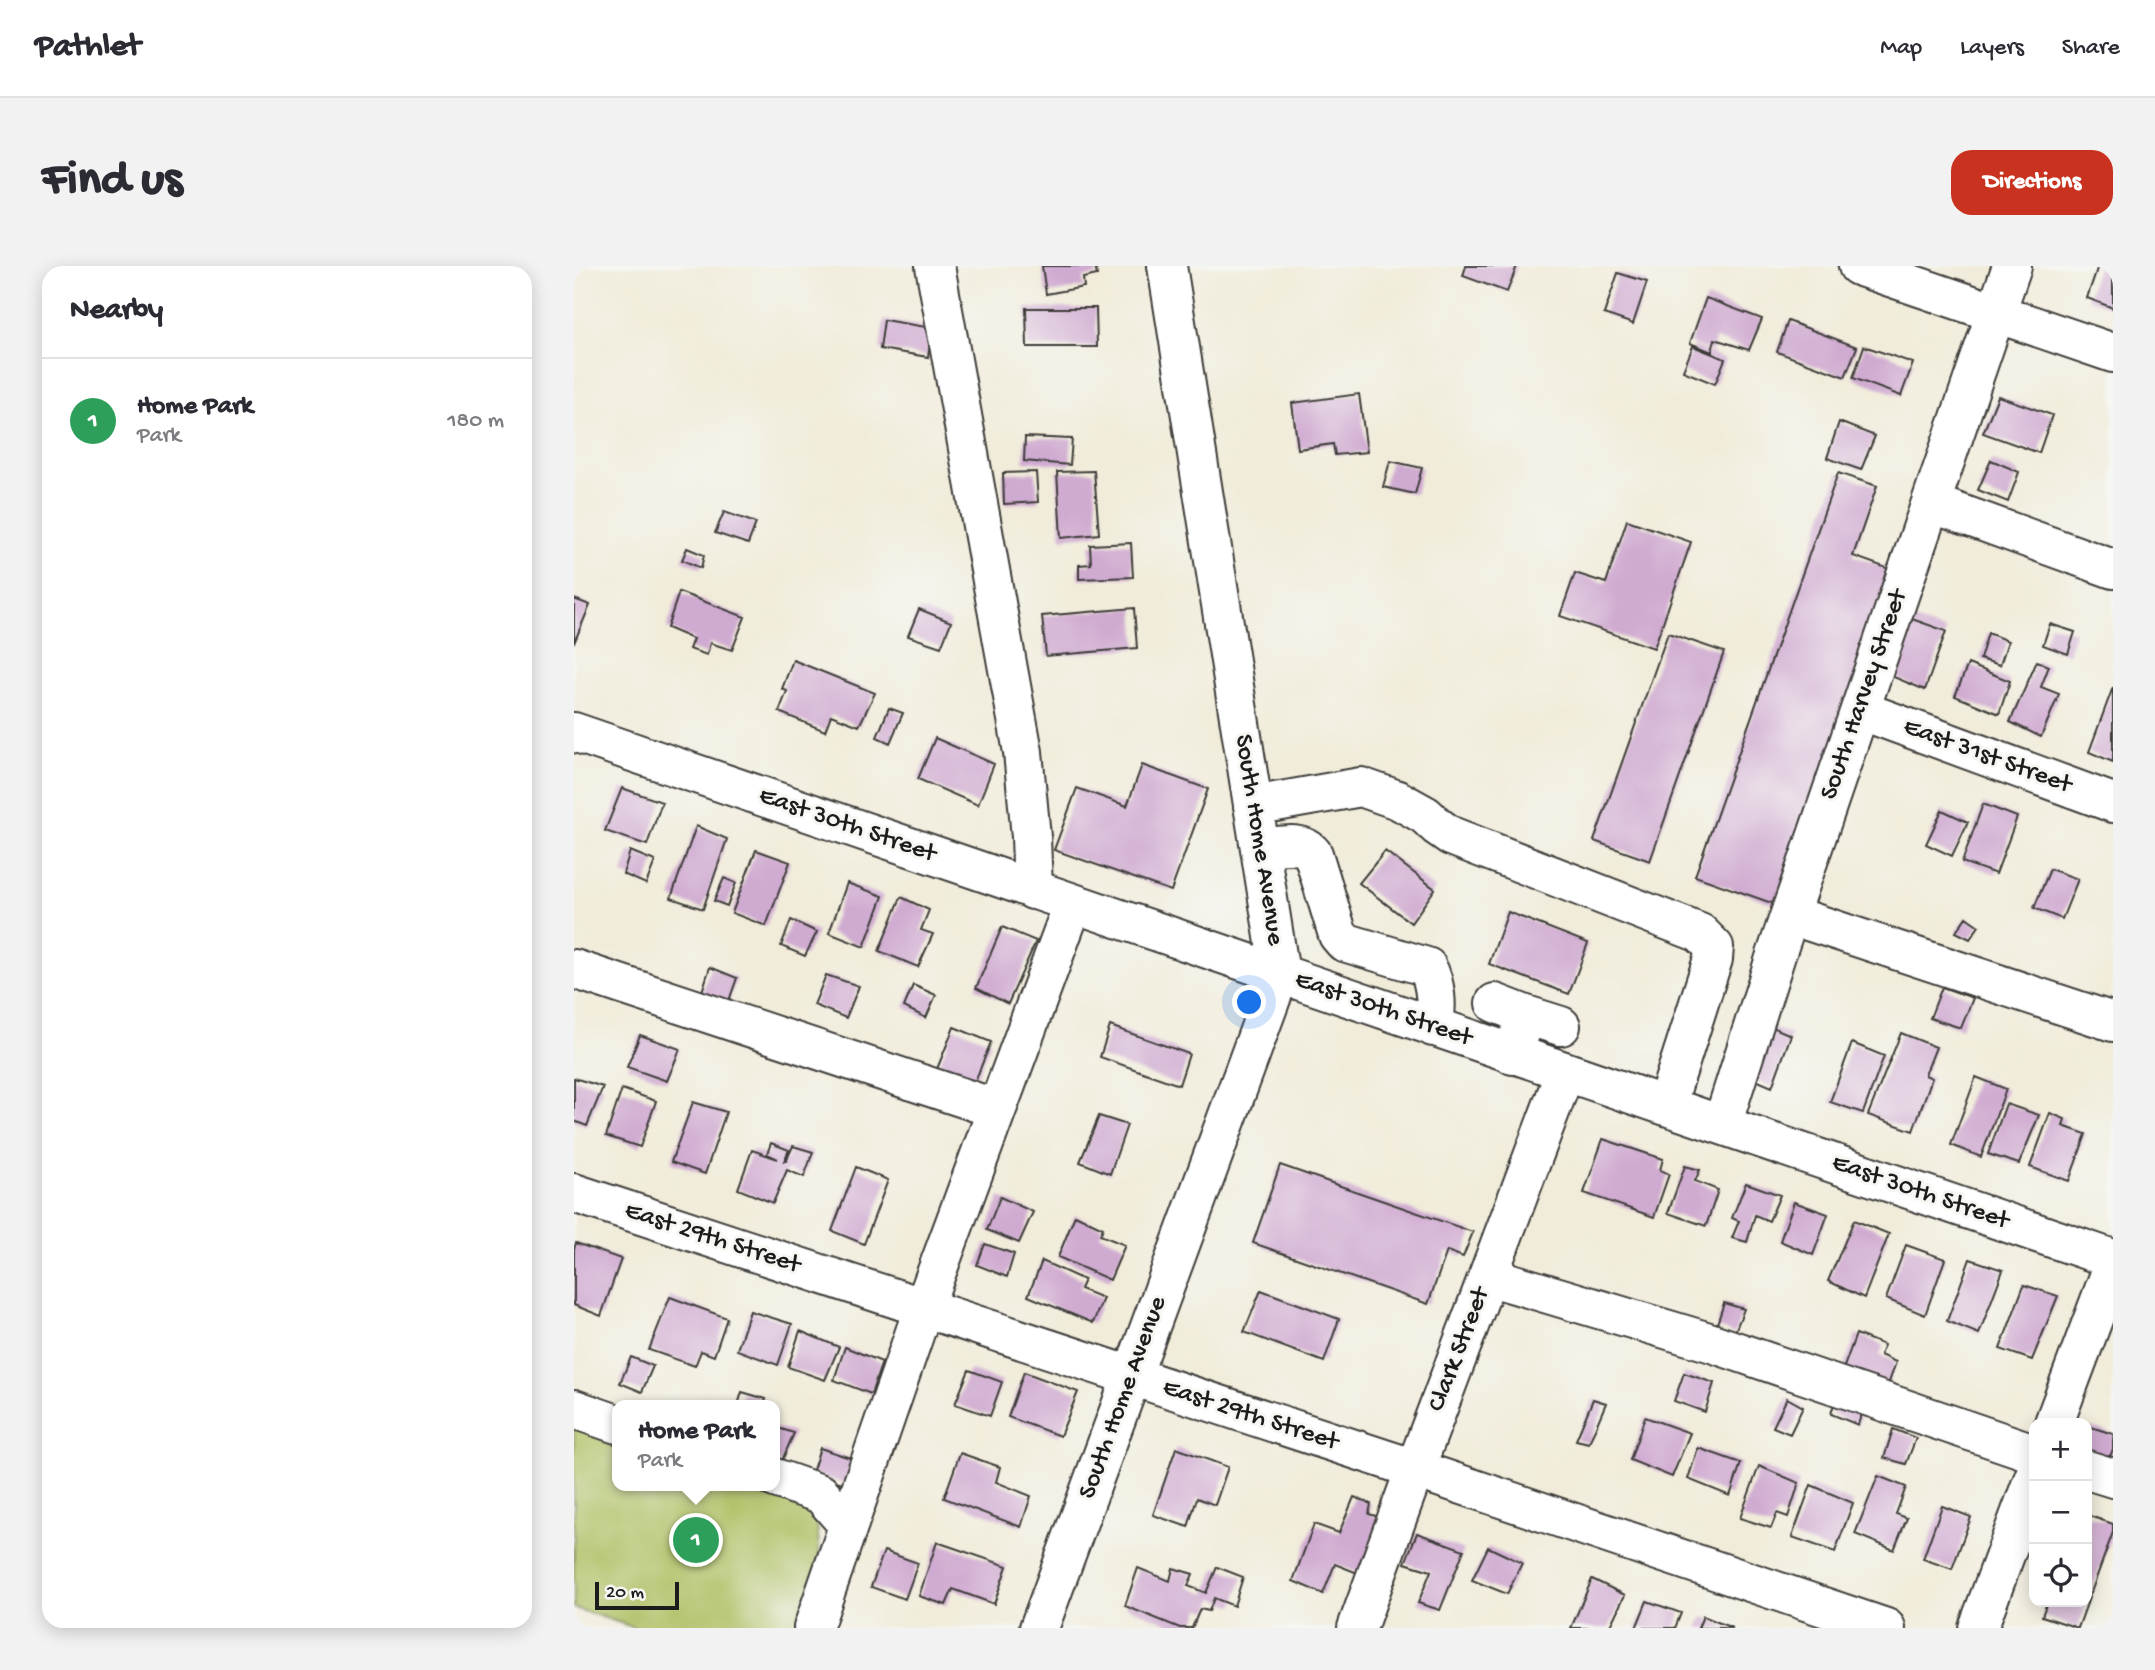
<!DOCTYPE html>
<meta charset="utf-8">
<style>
body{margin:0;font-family:"Gochi Hand",sans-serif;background:#f2f2f3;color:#2b2b33}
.controls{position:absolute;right:21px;bottom:21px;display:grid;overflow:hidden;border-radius:14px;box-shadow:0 4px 18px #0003}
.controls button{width:63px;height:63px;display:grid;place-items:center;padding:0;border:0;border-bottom:2px solid #e1e1e2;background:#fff;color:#2b2b33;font:35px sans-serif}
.scale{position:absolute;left:21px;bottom:18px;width:84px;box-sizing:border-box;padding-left:7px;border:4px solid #1c1c1c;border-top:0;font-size:19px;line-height:24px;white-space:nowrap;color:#1c1c1c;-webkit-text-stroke:5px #f6f6f2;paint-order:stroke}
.you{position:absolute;left:676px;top:737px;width:24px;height:24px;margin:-18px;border:5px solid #fff;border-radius:50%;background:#1a73e8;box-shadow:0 0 0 10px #1a73e833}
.badge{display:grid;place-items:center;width:46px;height:46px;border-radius:50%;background:#c8321e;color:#fff;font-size:23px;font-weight:700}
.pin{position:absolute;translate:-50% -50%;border:4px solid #fff;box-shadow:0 2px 7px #0006}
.popup{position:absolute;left:38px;top:1134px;width:168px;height:91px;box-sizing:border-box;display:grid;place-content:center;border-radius:14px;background:#fff;filter:drop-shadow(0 2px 5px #0005);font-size:23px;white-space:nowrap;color:#7c7c81}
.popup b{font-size:26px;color:#2b2b33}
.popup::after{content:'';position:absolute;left:50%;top:100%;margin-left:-14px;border:14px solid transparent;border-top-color:#fff}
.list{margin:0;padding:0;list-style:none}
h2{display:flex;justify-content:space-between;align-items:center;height:91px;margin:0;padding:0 28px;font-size:30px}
h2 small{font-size:23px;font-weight:400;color:#7c7c81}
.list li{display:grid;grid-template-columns:46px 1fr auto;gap:21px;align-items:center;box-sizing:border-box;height:126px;padding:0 28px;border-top:2px solid #e1e1e2}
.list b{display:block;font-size:26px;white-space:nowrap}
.list p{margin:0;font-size:23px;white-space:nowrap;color:#7c7c81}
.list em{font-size:23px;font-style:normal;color:#7c7c81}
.icon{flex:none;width:38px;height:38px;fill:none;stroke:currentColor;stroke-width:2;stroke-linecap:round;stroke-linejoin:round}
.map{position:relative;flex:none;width:1539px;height:1362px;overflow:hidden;border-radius:21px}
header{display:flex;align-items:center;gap:42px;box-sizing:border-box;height:98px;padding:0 35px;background:#fff;border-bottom:2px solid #e1e1e2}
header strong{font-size:33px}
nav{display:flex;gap:38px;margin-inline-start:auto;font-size:24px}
.intro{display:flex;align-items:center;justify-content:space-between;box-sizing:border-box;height:168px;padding:0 42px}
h1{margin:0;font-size:49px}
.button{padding:18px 32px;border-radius:21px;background:#c8321e;color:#fff;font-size:24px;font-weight:700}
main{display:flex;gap:42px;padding:0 42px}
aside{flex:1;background:#fff;border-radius:21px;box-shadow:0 4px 18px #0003}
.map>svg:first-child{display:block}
.green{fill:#aec063;stroke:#656e40;stroke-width:2}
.building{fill:#d0abd1}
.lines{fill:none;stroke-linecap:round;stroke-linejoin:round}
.minor-casing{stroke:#3c3b38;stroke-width:42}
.minor{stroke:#fff;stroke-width:38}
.labels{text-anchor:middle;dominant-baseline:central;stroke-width:6;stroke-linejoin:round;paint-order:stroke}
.street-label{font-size:26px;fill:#1c1c1c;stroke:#f6f6f2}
</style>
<header>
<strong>Pathlet</strong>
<nav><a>Map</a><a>Layers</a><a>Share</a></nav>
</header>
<div class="intro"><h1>Find us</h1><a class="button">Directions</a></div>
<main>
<aside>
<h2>Nearby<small></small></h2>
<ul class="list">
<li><span class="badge" style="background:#2e9e5b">1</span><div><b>Home Park</b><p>Park</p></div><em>180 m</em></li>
</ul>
</aside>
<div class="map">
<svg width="1539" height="1362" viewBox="0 0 1539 1362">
<rect width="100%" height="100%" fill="#f6f6f2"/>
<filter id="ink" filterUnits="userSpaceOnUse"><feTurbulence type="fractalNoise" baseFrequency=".0143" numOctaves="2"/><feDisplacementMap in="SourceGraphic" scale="14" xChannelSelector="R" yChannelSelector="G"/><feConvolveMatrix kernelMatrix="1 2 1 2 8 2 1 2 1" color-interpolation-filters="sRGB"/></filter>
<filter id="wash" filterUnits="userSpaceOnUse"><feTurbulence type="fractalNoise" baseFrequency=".00686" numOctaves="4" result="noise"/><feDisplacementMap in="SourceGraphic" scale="28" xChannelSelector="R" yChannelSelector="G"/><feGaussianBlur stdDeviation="1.57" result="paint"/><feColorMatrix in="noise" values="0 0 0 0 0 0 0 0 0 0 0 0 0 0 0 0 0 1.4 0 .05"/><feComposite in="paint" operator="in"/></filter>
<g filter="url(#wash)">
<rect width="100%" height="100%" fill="#f1ecda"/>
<!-- green -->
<path class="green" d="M0,1156L43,1171V1220H184L218,1232L243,1257L246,1291L223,1362H62L0,1342Z"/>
<g id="blocks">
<!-- building -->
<path class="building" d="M468,0H521L523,9L509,12L510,21L472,28Z
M892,0H943L933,26L889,10Z
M1524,0L1539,4V42L1513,32Z
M1044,7L1073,16L1059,58L1030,48Z
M1132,32L1188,53L1175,84L1141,73L1138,86L1116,77Z
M452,42H522L523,81H453Z
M310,54L358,62L354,91L306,83Z
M1214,55L1283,81L1271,111L1203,86Z
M1119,80L1151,93L1141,118L1109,105Z
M1290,80L1339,97L1327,130L1279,112Z
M785,128L793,186L761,189L759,178L724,183L718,137Z
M1424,130L1478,149L1465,187L1409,167Z
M1265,156L1301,170L1287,204L1253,192Z
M451,171L498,173L496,199L450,195Z
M1417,194L1445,206L1434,236L1404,224Z
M816,195L848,202L841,228L809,221Z
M520,205L525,268L487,272L483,206Z
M462,206L464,236L430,238L429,207Z
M1264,207L1303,220L1279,290L1324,306L1206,640L1121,610Z
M150,246L182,257L174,278L141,267Z
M1053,254L1117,276L1080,382L986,350L1001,307L1032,317Z
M557,277L559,311L505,313V299L517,298L516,279Z
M113,282L130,289L127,302L108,294Z
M105,326L171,351L158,384L136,377L133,389L115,383L119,373L93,362Z
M0,333L16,339L0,377Z
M560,342L563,382L472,390L468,350Z
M345,343L377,356L367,381L334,370Z
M1338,353L1372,365L1351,424L1317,410Z
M1476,358L1501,366L1494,388L1469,379Z
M1094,367L1150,386L1076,595L1020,575Z
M1414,367L1434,375L1426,399L1406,393Z
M219,394L301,427L285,460L257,449L251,465L205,446L213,425L208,423Z
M1463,395L1475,400L1467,421L1485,428L1467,471L1436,456Z
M1394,398L1436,415L1425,448L1381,430Z
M1539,421V496L1515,486Z
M315,442L329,447L316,477L303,471Z
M361,472L420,498L404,539L344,513Z
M568,499L634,523L597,625L480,584L503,522L553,540Z
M48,522L88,536L73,579L31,565Z
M1409,538L1443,551L1422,608L1388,596Z
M1368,544L1394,556L1378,590L1352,578Z
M122,560L153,573L129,643L97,632Z
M182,584L216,596L192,660L158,647Z
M56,585L81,595L72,618L49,608Z
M811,585L861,623L837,657L785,617Z
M1476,603L1504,613L1488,653L1460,642Z
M150,612L162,617L153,640L140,635Z
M273,617L309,630L290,681L255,667Z
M327,631L355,644L347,664L359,668L344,701L305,685Z
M934,646L1014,677L995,728L915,698Z
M1392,651L1405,660L1396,673L1382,666Z
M217,654L243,666L231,690L207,680Z
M428,661L462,675L434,738L402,722Z
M136,701L163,712L151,746L125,735Z
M252,709L285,720L272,752L240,739Z
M339,719L362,729L352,752L330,741Z
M1368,721L1399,732L1387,762L1356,752Z
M1191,758L1217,769L1198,821L1172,810Z
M536,760L615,788L605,819L526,791Z
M380,761L417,776L400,818L363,803Z
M1327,767L1362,781L1351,809L1358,812L1339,865L1294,849Z
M66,769L106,783L93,815L53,801Z
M1278,777L1310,790L1289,847L1256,836Z
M1402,811L1432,823L1407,891L1377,879Z
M0,812L29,821L13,860L0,855Z
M48,823L82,835L66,881L32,870Z
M119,836L152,846L131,908L97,896Z
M1432,838L1465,849L1445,898L1414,888Z
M1476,847L1491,853L1489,860L1512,868L1495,915L1456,901Z
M525,850L553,859L536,908L506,896Z
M1029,873L1089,893L1086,904L1095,908L1080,951L1010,927Z
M197,877L215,884L210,895H212L219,880L239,886L230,911L213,904L199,937L164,923L178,884L204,893L193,888Z
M706,899L899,966L889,991L873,985L854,1038L679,977Z
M1111,900L1126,904L1121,915L1144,924L1132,960L1094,947Z
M282,901L314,914L290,978L258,965Z
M1172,917L1206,929L1195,955L1181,949L1173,976L1158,972L1165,955L1158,952Z
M426,931L459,946L445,977L413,964Z
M1220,936L1254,948L1239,989L1206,975Z
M501,949L529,962L526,969L551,979L536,1014L484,991Z
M1280,954L1315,968L1290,1032L1254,1015Z
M2,977L47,993L27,1050L0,1039V983Z
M411,978L440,988L433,1011L403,999Z
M1332,979L1371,993L1351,1049L1312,1033Z
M1396,993L1429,1004L1405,1068L1373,1055Z
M468,995L510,1014L506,1023L529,1032L519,1057L454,1030Z
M1450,1019L1484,1030L1458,1094L1426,1083Z
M687,1024L765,1053L750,1096L670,1066Z
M96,1031L153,1052L140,1090L127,1085L121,1100L75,1084Z
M1150,1037L1170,1043L1160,1068L1142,1061Z
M176,1045L218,1058L204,1099L163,1084Z
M226,1065L265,1081L251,1114L214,1101Z
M1282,1068L1310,1079L1306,1089L1322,1096L1312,1125L1267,1109Z
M271,1081L308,1096L297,1128L260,1114Z
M57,1091L79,1100L68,1126L46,1117Z
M395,1104L428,1116L416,1150L381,1138Z
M450,1106L504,1126L486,1170L434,1151Z
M1110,1107L1140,1117L1131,1146L1100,1135Z
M168,1126L192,1133L190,1139H164Z
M1262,1131L1289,1142L1284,1159L1257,1148Z
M1213,1132L1229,1141L1216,1168L1199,1161Z
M1019,1133L1032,1137L1015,1177L1002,1174Z
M1071,1151L1116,1167L1098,1211L1056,1194Z
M201,1161L220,1167L207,1197L201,1195Z
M1517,1161L1539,1168V1183L1532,1201L1513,1195V1174Z
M1319,1163L1342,1172L1332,1198L1310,1192Z
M246,1182L279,1193L271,1218L238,1207Z
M602,1182L654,1201L641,1239L623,1232L614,1261L579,1249Z
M1124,1182L1167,1197L1156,1230L1114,1213Z
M386,1187L426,1201L422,1216L457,1230L447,1261L370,1232Z
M1185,1200L1225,1217L1214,1251L1203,1247L1197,1262L1166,1252Z
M1304,1210L1332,1221L1322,1248L1333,1252L1320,1284L1281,1268Z
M1237,1219L1279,1237L1261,1286L1218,1271Z
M780,1231L797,1238L795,1248L812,1253L791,1310L761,1298L749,1328L719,1315L740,1258L765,1267Z
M1368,1240L1397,1251L1378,1303L1349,1293Z
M1513,1249L1539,1258V1266L1504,1362L1468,1350L1473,1336H1513Z
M843,1267L890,1284L866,1344L844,1337L857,1305L831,1297Z
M363,1276L433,1300L420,1338L379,1323L372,1339L345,1330Z
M914,1281L948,1297L933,1328L898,1314Z
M310,1285L344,1297L331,1333L297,1321Z
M643,1301L669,1311L660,1340L640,1332L635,1345L626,1343L618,1362H606L551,1340L564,1302L596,1315L599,1302L619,1308L614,1320L632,1327Z
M1018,1313L1051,1329L1035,1362H997Z
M1073,1335L1107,1347L1101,1362H1062Z
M1129,1350L1158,1362H1124Z"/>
</g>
</g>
<g filter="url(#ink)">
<use href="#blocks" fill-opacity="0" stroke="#3c3b38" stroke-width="2"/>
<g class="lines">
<!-- minor casing -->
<g class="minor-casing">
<path id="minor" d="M361,0L449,486L457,571L459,624
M1284,0L1539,87
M1357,237L1539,303
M1286,444L1539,537
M0,466L1539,993
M679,540L787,521L824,534L851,549L864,561L877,570L1126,667L1140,681L1139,693L1092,840
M686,582C703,581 727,573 739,588L764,669L770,676L853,701C862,717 864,743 859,761
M1216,649L1539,756
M0,703L423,843
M921,737L952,749
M939,789L952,749L987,760
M1148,859L1202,689L1438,0
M0,927L841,1203L1312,1362
M914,1010L1135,1076L1460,1187
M0,1143L43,1158
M1480,1157L1539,1000
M1513,1204L1539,1212
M201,1212L247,1228L274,1259
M239,1362L349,1043L499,638
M465,1362L706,708L593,0
M783,1362L841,1203L991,806
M1404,1362L1460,1211"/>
</g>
<!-- minor -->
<use href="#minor" class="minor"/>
</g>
</g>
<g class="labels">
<!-- street labels -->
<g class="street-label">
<text transform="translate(1291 429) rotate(-71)">South Harvey Street</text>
<text transform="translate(1413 491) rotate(20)">East 31st Street</text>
<text transform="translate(273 560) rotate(19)">East 30th Street</text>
<text transform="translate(684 574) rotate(81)">South Home Avenue</text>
<text transform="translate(809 744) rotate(19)">East 30th Street</text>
<text transform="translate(1346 927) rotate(19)">East 30th Street</text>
<text transform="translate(138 973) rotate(18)">East 29th Street</text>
<text transform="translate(886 1084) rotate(-69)">Clark Street</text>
<text transform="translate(550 1132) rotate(-70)">South Home Avenue</text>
<text transform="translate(676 1150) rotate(18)">East 29th Street</text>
</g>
</g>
</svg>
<div class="controls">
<button>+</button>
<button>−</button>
<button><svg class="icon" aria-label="locate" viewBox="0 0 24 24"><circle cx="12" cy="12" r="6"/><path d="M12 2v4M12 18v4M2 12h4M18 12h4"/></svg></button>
</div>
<div class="scale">20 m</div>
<div class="you"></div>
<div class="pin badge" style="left:122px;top:1274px;background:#2e9e5b">1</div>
<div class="popup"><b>Home Park</b>Park</div>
</div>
</main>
